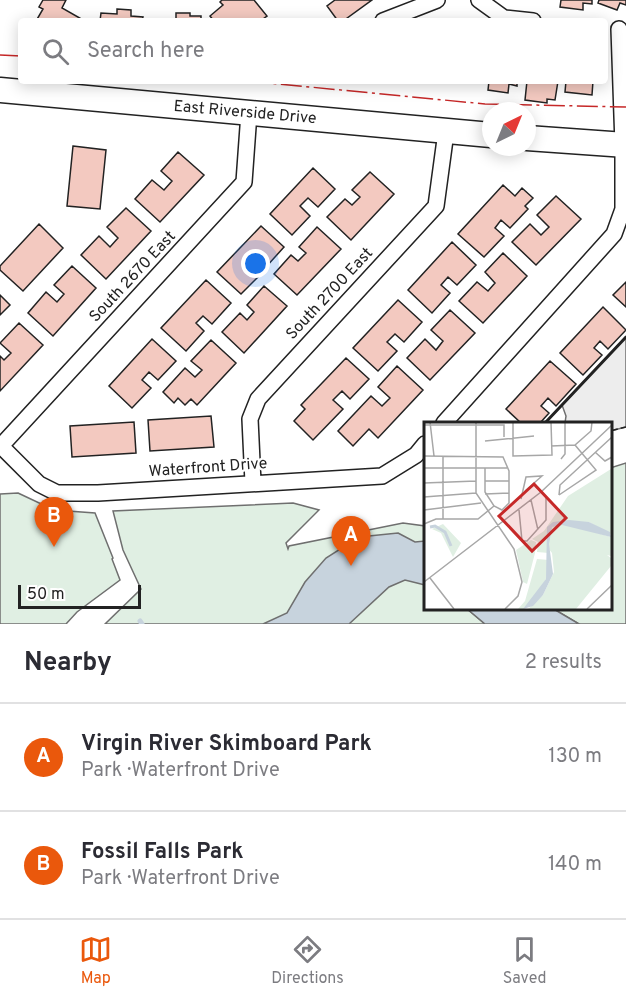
<!DOCTYPE html>
<meta charset="utf-8">
<style>
body{margin:0;font-family:Overpass,sans-serif;background:#f2f2f3;color:#2b2b33}
.compass{position:absolute;left:482px;top:102px;width:54px;height:54px;border-radius:50%;background:#fff;box-shadow:0 3px 15px #0003;rotate:43deg}
.scale{position:absolute;left:18px;bottom:15px;width:123px;box-sizing:border-box;padding-left:6px;border:3px solid #222;border-top:0;font-size:16px;line-height:21px;white-space:nowrap;color:#222;-webkit-text-stroke:4px #fff;paint-order:stroke}
.you{position:absolute;left:256px;top:264px;width:21px;height:21px;margin:-15px;border:4px solid #fff;border-radius:50%;background:#1a73e8;box-shadow:0 0 0 9px #1a73e833}
.badge{display:grid;place-items:center;width:39px;height:39px;border-radius:50%;background:#ea580c;color:#fff;font-size:20px;font-weight:700}
.pin{position:absolute;translate:-50% -50px;filter:drop-shadow(0 2px 3px #0008)}
.pin::after{content:'';position:absolute;top:32px;width:21px;height:18px;background:inherit;clip-path:polygon(0 0,100% 0,50% 100%)}
.list{margin:0;padding:0;list-style:none}
h2{display:flex;justify-content:space-between;align-items:center;height:78px;margin:0;padding:0 24px;font-size:26px}
h2 small{font-size:20px;font-weight:400;color:#7c7c81}
.list li{display:grid;grid-template-columns:39px 1fr auto;gap:18px;align-items:center;box-sizing:border-box;height:108px;padding:0 24px;border-top:2px solid #e1e1e2}
.list b{display:block;font-size:22px;white-space:nowrap}
.list p{margin:0;font-size:20px;white-space:nowrap;color:#7c7c81}
.list em{font-size:20px;font-style:normal;color:#7c7c81}
.icon{flex:none;width:33px;height:33px;fill:none;stroke:currentColor;stroke-width:2;stroke-linecap:round;stroke-linejoin:round}
.map{position:relative;flex:none;width:626px;height:624px;overflow:hidden}
.search{position:absolute;background:#fff;box-shadow:0 3px 15px #0003;left:18px;right:18px;top:18px;height:66px;display:flex;align-items:center;gap:15px;box-sizing:border-box;padding:0 21px;border-radius:6px;color:#7c7c81;font-size:22px}
.sheet{height:294px;background:#fff}
nav{display:flex;justify-content:space-around;align-items:center;box-sizing:border-box;height:84px;border-top:2px solid #e1e1e2;background:#fff;font-size:16px;color:#7c7c81}
nav a{display:grid;justify-items:center;gap:3px}
nav .on{color:#ea580c}
.map>svg:first-child{display:block}
.green{fill:#e0efe3;stroke:#6f6f6f;stroke-width:1.5}
.parking{fill:#ededed;stroke:#6f6f6f;stroke-width:1.5}
.water{fill:#c7d3dd;stroke:#6f6f6f;stroke-width:1.5}
.lines{fill:none;stroke-linecap:round;stroke-linejoin:round}
.stream{stroke:#c7d3dd;stroke-width:5}
.building{fill:#f3c9c0;stroke:#222;stroke-width:1.5}
.street-casing{stroke:#222;stroke-width:18}
.primary-casing{stroke:#222;stroke-width:27}
.street{stroke:#fff;stroke-width:15}
.primary{stroke:#fff;stroke-width:24}
.fence{stroke:#222;stroke-width:1.5;stroke-dasharray:8 3;stroke-linecap:butt}
.wall{stroke:#222;stroke-width:3}
.power{stroke:#c62828;stroke-width:1.5;stroke-dasharray:21 4.5 3 4.5;stroke-linecap:butt}
.labels{text-anchor:middle;dominant-baseline:central;stroke-width:4.5;stroke-linejoin:round;paint-order:stroke}
.street-label{font-size:16px;fill:#222;stroke:#fff}
.inset-river{fill:none;stroke:#c7d3dd;stroke-width:3}
.inset-road{fill:none;stroke:#a7a7a7;stroke-width:1.5}
.view{fill:#c62828;fill-opacity:0.15;stroke:#c62828;stroke-width:3}
.inset-edge{fill:none;stroke:#222;stroke-width:3}
</style>
<div class="map">
<svg width="626" height="624" viewBox="0 0 626 624">
<rect width="100%" height="100%" fill="#fff"/>
<!-- green -->
<path class="green" d="M626,463V624H579L552,608H610V468Z
M18,493L54,510L95,513L113,558L112,559L120,580L77,612L66,624H0V494Z
M293,503L319,510L286,543L288,549L289,546L403,523L425,526V608H466L485,624H105L141,589L123,550L113,511Z"/>
<!-- parking -->
<path class="parking" d="M626,337V427L610,431V423H565L566,416L562,405Z"/>
<!-- water -->
<path class="water" d="M398,533L415,542L425,541V585L405,580L389,587L349,624H263L287,613L305,582L326,558L359,537Z
M466,608H552L579,624H485Z"/>
<g class="lines">
<!-- stream -->
<path class="stream" d="M140,621L142,624"/>
</g>
<!-- building -->
<path class="building" d="M43,0H66L62,8L85,21H36L43,9L39,7Z
M222,0H254L267,16L260,21H214L210,16L223,5L220,2Z
M335,0H372L343,21H338L327,6Z
M561,0H592V4L583,3V10L560,7Z
M599,0H626V5L620,3L617,10L598,3Z
M117,9L131,10V16L143,17L142,21H100L101,13L117,14Z
M176,13H190V16H201V21H176Z
M489,81H517V86L509,84L508,93L488,90Z
M527,81H558L555,100L547,99V103L525,100Z
M566,81H593L592,95L565,92Z
M73,146L106,150L100,209L67,206Z
M178,152L204,175L160,222L135,199L152,180L164,190L172,181L161,171Z
M313,168L335,189L318,207L308,198L300,206L310,216L292,235L270,214Z
M370,172L394,194L351,240L327,217L345,199L352,205L360,197L352,190Z
M503,185L515,196L522,188L533,198L525,206L528,209L510,228L501,220L495,228L504,236L484,257L458,234Z
M556,196L581,219L536,265L512,242L530,224L541,235L549,227L537,215Z
M126,208L151,231L106,279L81,255L99,236L110,247L118,238L107,227Z
M39,224L63,248L23,291L0,270V266Z
M261,226L284,247L266,267L256,258L248,266L259,276L241,294L217,272Z
M317,227L341,249L297,295L274,274L291,255L298,261L306,253L299,247Z
M452,242L476,265L457,285L448,277L441,285L450,293L432,313L408,290Z
M503,253L527,276L483,323L459,301L477,282L488,291L495,283L485,272Z
M72,266L96,288L53,336L28,313L46,292L57,302L64,294L54,285Z
M206,280L231,303L212,324L203,316L196,323L204,331L186,351L161,328Z
M626,282V307L613,295Z
M264,286L287,306L244,353L222,332L240,313L247,320L254,312L247,305Z
M0,295L10,305L0,315Z
M398,300L422,322L404,342L395,334L387,342L397,351L378,371L353,348Z
M603,307L626,330L608,349L600,341L594,348L602,355L583,375L560,353Z
M450,310L475,333L430,380L407,358L425,339L436,350L443,341L431,330Z
M19,323L43,345L0,391V356L4,360L11,353L0,343Z
M152,339L176,361L158,380L149,372L142,380L151,388L132,408L109,386Z
M211,340L236,363L197,405L191,399L185,405L178,398L174,403L163,392L185,368L195,377L202,370L191,361Z
M346,358L369,379L350,399L342,391L333,400L343,409L313,440L294,421L305,409L301,405Z
M550,361L576,384L556,406L548,398L541,406L549,413L540,423H521L506,409Z
M397,366L423,390L378,438L369,429L353,446L338,431L371,396L382,406L390,398L378,387Z
M211,416L214,447L150,451L148,420Z
M134,422L136,453L72,457L70,426Z"/>
<g class="lines">
<!-- street casing -->
<g class="street-casing">
<path id="street" d="M479,0L504,18L533,21
M383,21L437,0
M249,113L244,182L1,446L39,484L57,493H98L382,476L416,455L425,444
M444,423L614,234L623,209V145L619,29
M253,483L250,419L258,399L436,206L446,132"/>
</g>
<!-- primary casing -->
<g class="primary-casing">
<path id="primary" d="M0,90L491,135
M527,138L626,145"/>
</g>
<!-- street -->
<use href="#street" class="street"/>
<!-- primary -->
<use href="#primary" class="primary"/>
<!-- fence -->
<path class="fence" d="M610,431L626,427"/>
<!-- wall -->
<path class="wall" d="M545,423L626,337"/>
<!-- power -->
<path class="power" d="M0,55L21,56
M248,81L485,104L626,107"/>
</g>
<g class="labels">
<!-- street labels -->
<g class="street-label">
<text transform="translate(245 113) rotate(5)">East Riverside Drive</text>
<text transform="translate(133 277) rotate(-47)">South 2670 East</text>
<text transform="translate(330 294) rotate(-47)">South 2700 East</text>
<text transform="translate(208 468) rotate(-4)">Waterfront Drive</text>
</g>
</g>
<!-- overview -->
<g transform="translate(424 422)">
<rect width="188" height="188" fill="#fff"/>
<path d="M187,47V112L165,100H135L187,115V134L183,133L187,136V144L152,187H104L119,173L130,150L128,131L124,126L125,131L113,130L114,120L108,117L120,109L144,74ZM19,102L37,121L29,135L17,111L8,107ZM107,118L112,120L111,131L103,162L99,160L92,128ZM113,137L125,138L122,157L112,174L99,187H94L101,179Z" fill="#e0efe3"/>
<path d="M145,98L165,100L186,110L187,115L138,103L128,105L125,122L129,152L119,173L109,184L99,187L122,157L123,105L129,100Z" fill="#c7d3dd"/>
<path class="inset-river" d="M6,105L11,104L21,110L27,124"/>
<path class="inset-road" d="M6,0L10,34M52,0V71L90,127L98,160L94,174L81,187M89,0V34L128,33L127,0M0,3H80V15M61,19L110,14M127,24L151,23L167,9L168,0M171,30L181,39L188,35M0,34L79,35L85,49V81L78,88L70,84L61,70V46M19,34V97M137,37L141,32V0M0,46H83M61,59H85M0,61L52,59M61,72L85,71M135,73L136,63L188,15M135,73L172,48L151,23M0,75L52,71M97,77L102,55L118,54L101,69M107,78L114,108M0,88L57,81M95,88L98,119H103L122,98V75L111,64M0,102L12,97H54L70,84M6,156L30,187M0,160L117,70L188,3M163,187L188,163"/>
<path class="view" d="M110,62L142,96L108,129L75,94Z"/>
<rect width="188" height="188" class="inset-edge"/>
</g>
</svg>
<svg class="compass" viewBox="-18 -18 36 36"><path d="M0-13l5 13h-10z" fill="#e53935"/><path d="M0 13l5-13h-10z" fill="#7c7c81"/></svg>
<div class="scale">50 m</div>
<div class="you"></div>
<div class="pin badge" style="left:351px;top:566px">A</div>
<div class="pin badge" style="left:54px;top:547px">B</div>
<div class="search"><svg class="icon" aria-label="search" viewBox="0 0 24 24"><circle cx="10" cy="10" r="6"/><path d="M15 15l6 6"/></svg>Search here</div>
</div>
<section class="sheet">
<h2>Nearby<small>2 results</small></h2>
<ul class="list">
<li><span class="badge">A</span><div><b>Virgin River Skimboard Park</b><p>Park · Waterfront Drive</p></div><em>130 m</em></li>
<li><span class="badge">B</span><div><b>Fossil Falls Park</b><p>Park · Waterfront Drive</p></div><em>140 m</em></li>
</ul>
</section>
<nav>
<a class="on"><svg class="icon" aria-label="map" viewBox="0 0 24 24"><path d="M3 6l6-2 6 2 6-2v14l-6 2-6-2-6 2zM9 4v14M15 6v14"/></svg>Map</a>
<a><svg class="icon" aria-label="directions" viewBox="0 0 24 24"><path d="M12 3l9 9-9 9-9-9zM9 14v-3h6M13 9l2 2-2 2"/></svg>Directions</a>
<a><svg class="icon" aria-label="saved" viewBox="0 0 24 24"><path d="M7 4h10v16l-5-4-5 4z"/></svg>Saved</a>
</nav>
